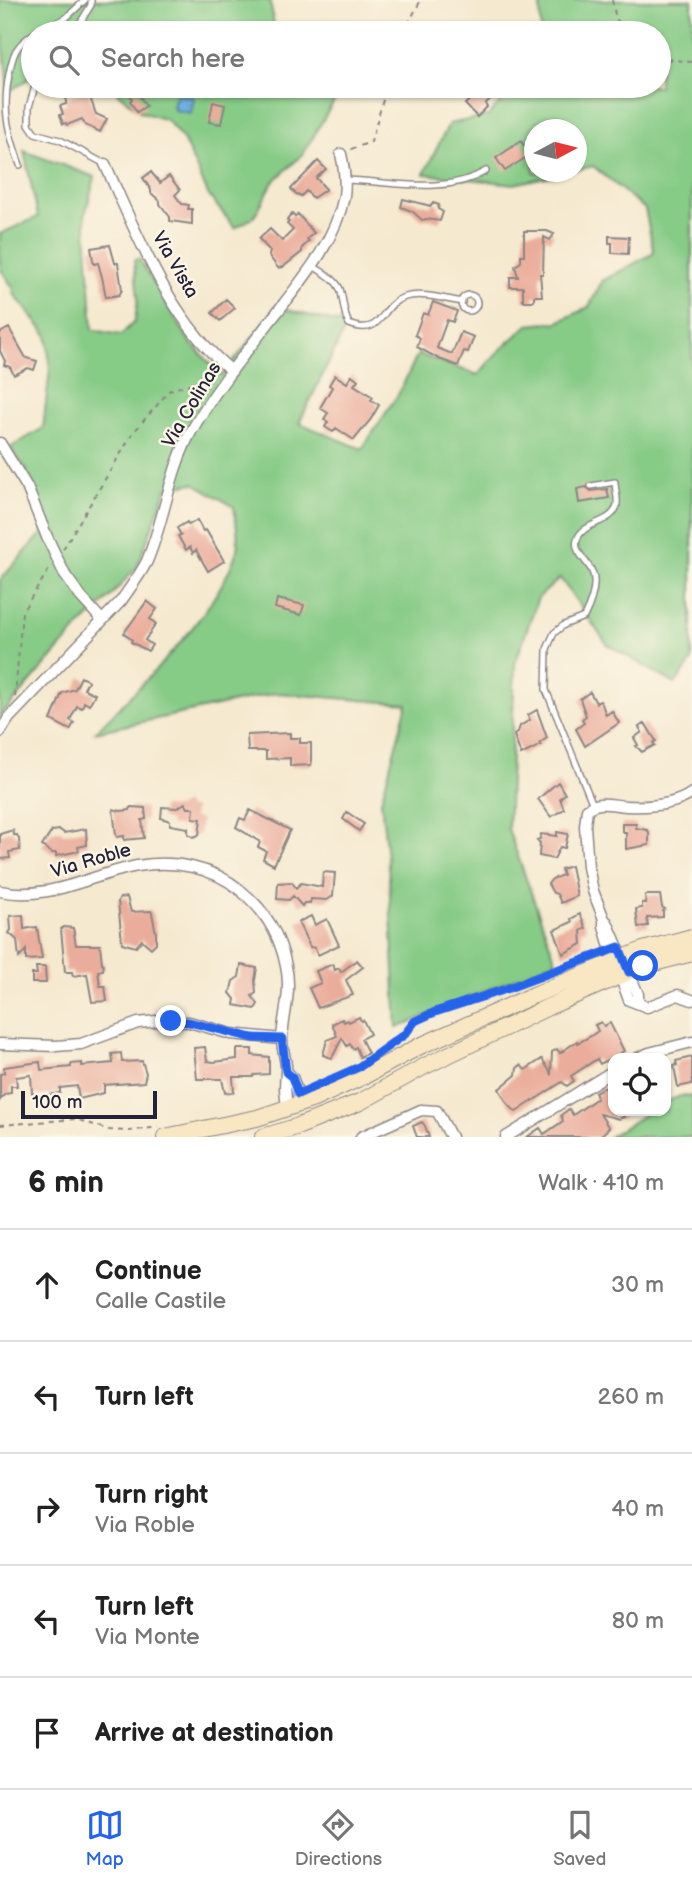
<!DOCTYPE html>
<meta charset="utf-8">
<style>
body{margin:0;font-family:"Balsamiq Sans",sans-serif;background:#f6f6f6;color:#222}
.controls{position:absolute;right:21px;bottom:21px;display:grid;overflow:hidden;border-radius:14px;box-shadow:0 2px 5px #0004}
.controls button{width:63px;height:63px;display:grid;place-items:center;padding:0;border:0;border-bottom:2px solid #e0e0e0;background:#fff;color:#222;font:35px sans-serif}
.compass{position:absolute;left:524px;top:119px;width:63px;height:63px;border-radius:50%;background:#fff;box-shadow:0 2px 5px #0004;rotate:83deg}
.scale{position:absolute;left:21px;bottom:18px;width:136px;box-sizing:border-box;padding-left:7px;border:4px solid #22223b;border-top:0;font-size:19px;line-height:24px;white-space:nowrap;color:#22223b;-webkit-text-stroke:5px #fcf5e5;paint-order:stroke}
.stop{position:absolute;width:21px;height:21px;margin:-16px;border:5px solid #2563eb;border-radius:50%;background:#fff}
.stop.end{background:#2563eb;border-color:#fff;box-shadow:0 2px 7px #0008}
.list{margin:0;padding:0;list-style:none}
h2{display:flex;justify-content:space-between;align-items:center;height:91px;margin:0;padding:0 28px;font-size:30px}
h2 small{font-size:23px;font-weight:400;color:#767676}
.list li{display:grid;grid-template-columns:46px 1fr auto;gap:21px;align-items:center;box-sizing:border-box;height:112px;padding:0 28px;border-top:2px solid #e0e0e0}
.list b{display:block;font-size:26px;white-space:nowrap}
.list p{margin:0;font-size:23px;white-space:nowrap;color:#767676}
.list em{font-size:23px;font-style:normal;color:#767676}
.icon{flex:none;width:38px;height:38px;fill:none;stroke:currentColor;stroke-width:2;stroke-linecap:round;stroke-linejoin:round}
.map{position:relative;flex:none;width:692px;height:1137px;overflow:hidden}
.search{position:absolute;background:#fff;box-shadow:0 2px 5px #0004;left:21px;right:21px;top:21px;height:77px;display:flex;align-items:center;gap:18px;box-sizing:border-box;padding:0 24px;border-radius:38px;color:#767676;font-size:26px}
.sheet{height:651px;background:#fff}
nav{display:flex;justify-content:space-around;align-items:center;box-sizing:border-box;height:98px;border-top:2px solid #e0e0e0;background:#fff;font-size:19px;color:#767676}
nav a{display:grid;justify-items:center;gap:4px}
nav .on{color:#2563eb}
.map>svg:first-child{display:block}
.green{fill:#86cb86;stroke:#547660;stroke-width:2}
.water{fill:url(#water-ripples);stroke:#44688c;stroke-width:2}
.building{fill:#ebad9b}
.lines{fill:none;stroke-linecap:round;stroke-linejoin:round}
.service-casing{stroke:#8c8685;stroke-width:8}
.minor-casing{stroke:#8c8685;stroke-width:13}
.secondary-casing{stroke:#8c8685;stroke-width:18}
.path{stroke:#8c8685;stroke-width:2;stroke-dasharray:5 5;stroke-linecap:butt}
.service{stroke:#fff;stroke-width:5}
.minor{stroke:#fff;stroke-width:10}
.secondary{stroke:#f9e7c3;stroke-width:16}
.route{stroke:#2563eb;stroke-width:9}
.labels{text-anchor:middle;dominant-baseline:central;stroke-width:5;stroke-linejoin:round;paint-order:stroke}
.street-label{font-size:19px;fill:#22223b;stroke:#fcf5e5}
</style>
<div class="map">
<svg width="692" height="1137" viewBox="0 0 692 1137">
<defs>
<pattern id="water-ripples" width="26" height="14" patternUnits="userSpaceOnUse" patternTransform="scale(1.75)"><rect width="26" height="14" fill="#65aedd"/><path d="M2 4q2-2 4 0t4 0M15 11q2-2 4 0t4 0" fill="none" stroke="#538db4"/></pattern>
</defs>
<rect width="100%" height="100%" fill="#fcf5e5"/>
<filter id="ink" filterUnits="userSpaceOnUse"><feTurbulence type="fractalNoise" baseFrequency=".0143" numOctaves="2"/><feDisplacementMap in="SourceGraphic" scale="14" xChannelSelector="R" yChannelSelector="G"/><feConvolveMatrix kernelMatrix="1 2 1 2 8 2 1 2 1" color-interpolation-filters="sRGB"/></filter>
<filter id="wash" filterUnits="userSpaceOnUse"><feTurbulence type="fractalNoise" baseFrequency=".00686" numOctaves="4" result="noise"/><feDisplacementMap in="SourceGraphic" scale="28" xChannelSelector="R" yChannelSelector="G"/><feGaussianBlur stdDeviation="1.57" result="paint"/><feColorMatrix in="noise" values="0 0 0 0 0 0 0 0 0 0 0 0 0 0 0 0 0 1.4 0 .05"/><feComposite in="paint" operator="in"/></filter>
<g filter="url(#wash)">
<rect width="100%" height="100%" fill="#f5e9cf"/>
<!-- green -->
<path class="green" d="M0,0H270L274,25L284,33H33V76L8,92L3,36L0,35Z
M540,0H692V661L675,684L607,644L560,578L538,598L515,664L508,829L556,961L397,1028L389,876L381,801L407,704L277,693L95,732C141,686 219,612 237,550C240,538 235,520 234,507L194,483L167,488L137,567L108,599L78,628L0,717V580L48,527L25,467L10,448L43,428L50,369L47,335L14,294V289L0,268V234L38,217L24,151L95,177L85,215L93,330L121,335L135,321L138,298L134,260L139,259L190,342L222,376L276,307L347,325L299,423L362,449L399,393L418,354L478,375L496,354L528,325L558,322L589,307L602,281L654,253L645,209L593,166L577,170L576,130H534V172H569L514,184L424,174L449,124L488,116L516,86H659V33H541Z
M113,86H343L303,154L273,182L254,217L235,228L209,196L184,141L167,120L141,112L119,94Z
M680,1096H692V1137H609L650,1111H666V1102Z"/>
<!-- water -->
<path class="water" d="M177,94L194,98L191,113L174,110L173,104Z"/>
<g id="blocks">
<!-- building -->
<path class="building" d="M86,86L96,114L107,119L100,132L85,125L82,119L67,125L66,123L63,124L60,115L63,114L60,106L66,104V98L77,94L75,90Z
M466,86H505L485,104L487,107L477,117L465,104L475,95Z
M137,92L146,106L137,112L130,101L132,99L130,95Z
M213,102L225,105L221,124L209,122Z
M521,141L530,155L505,171L496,158Z
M318,161L326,169L316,178L326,189L313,198L306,191L301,196L296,194L291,189Z
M151,172L160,183L169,176L180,190L175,195L182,204L189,205L188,209H192V224L170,221V217L160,204V201L151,193V190L143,178Z
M403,199L431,206L433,203L439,205L438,209L443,212L440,221L426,219L422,220L412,211L401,207Z
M292,214L295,217L298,214L314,233L307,239L309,241L302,248V252L283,267L278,268L269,256L270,251L259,239L270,229L282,241L293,230L287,224L289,222L287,220Z
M524,231H547L554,234L550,240L544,237L543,274H540L542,296H534V301H523V287H510V277H518L515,266L521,262V255H524Z
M609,236L629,237L628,254L612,253V243H609Z
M110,245L115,263H118L122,290L119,295L106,297L102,277L98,263L94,264L93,260L91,248Z
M226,299L235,308L220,321L212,313Z
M433,302L457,311L453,322L447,320L437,348L452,354L461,332L474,337L468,352L464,351L458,366L439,359L417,347L420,338L415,335L423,313L428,315Z
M9,328L26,358L37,361L34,370L28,368L14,375L10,367L4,365L5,361L0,351V333Z
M335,375L347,383L352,375L358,380L354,385L373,397L371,400L379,405L371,419L354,440L336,428L333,432L325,427L328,422L324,419L328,413L320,408L332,387L329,385Z
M586,487L591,491L607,489L609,498L579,503L577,489Z
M197,520L203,531L206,530L224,561L208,571L196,550L193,553L190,547L186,550L178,536L181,535L177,528L187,522L189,525Z
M277,599L304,605L301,615L275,608Z
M147,601L157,609L150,619L156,624L145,640L152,645L148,651L131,642L132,640L124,633Z
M81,677L88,681L84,689L95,694L89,705L84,702L82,708L77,706L70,720L74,723L70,730L51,720L62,693L75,689Z
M590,692L596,703L600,701L602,704L606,715L612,711L619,723L585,746L576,729L584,723L582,719L586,716L580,699Z
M537,710L547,738L540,743L541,745L521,755L514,735L518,732L520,726L530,720L528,715Z
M645,723L656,741L653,743L655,745L642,752L636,746L638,745L634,738L642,732L639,727Z
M290,733V738H300V743H311V765L290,766V758L266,759V751H248L247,735Z
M558,782L565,794L560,798L564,809L551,817L538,799Z
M185,803L188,808H194L193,818L201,819L199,835L193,837L188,834V828L170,825V821L161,818L162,807L177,808Z
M131,807L145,808L146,819L142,820L144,838L124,840V836L117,837L116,835L113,809L121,811L130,810Z
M250,810L290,830L274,865L263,859L266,851L258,847L260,842L236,827L240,818L245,820Z
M347,812L364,824L359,831L343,819Z
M622,824H636V828L647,830L649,832V845L626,849V832H622Z
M86,829L87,845L78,847L79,851L56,856V853H52L42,846L52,831L60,830L64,833Z
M13,830L14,835H17L19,839L20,850L9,852L10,858L0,859V834Z
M557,832L568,834L565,848L560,847L554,859L539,856L540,843L537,840L540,839L541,834L557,836Z
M571,866L577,896L561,903L557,894L553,893L548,884L552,879L563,875L561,869Z
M323,872L335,873L333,896L327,900L311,899L310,903H304L302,906L293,896L289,900L277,899L278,883L292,882L296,888L301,883L322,887Z
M645,895H660L662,907L665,909L663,911V917L647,918L648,926L638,927L636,909L642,908V903H646Z
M127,897L131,912L151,911L152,913L156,933V943L151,948L142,940L136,947L122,943L118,901L120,898Z
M580,914L586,928L581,931L582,944L563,954L554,930L572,922L571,919Z
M23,915L24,929L37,927L42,959L26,960V950L19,958L17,940L9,933L11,930L10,916Z
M311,916L315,925L327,919L339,945L318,955L315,948L310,947L298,922Z
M63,927L73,928L76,945H100L102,963L104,964L103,970L98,971L100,986H105L107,1001L92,1002L87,974L73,976L72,972H65L61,929Z
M357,960L363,967L346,980L353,995L318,1008L309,988L321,983L316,971L333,964L335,970L339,968L341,972Z
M241,965L257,968L255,980L256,993L252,996L258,1004L255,1009L234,1005L235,999L230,993L233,981L239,977Z
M36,967H45L46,983H32V974H37Z
M359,1017L361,1021L363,1020L370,1034L361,1039L368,1053L360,1057L356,1047L353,1049L350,1044L347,1046L342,1038L332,1058L323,1055L327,1040L337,1036L332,1024L342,1019L344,1022L348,1020L349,1022Z
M601,1022L604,1026L610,1023L624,1051L600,1064L597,1059L571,1076L574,1081L567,1086L562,1082L516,1112L507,1103L499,1089L516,1075L517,1068L521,1065L525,1070L542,1059L551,1073L552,1052L557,1049L560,1053L577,1041L578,1043L591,1036L598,1031L595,1025Z
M205,1047L207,1061L214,1062L237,1059V1049H252V1055L269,1057V1074L254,1075L253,1077H233L234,1092L225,1093L222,1079H197L194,1048Z
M121,1053L122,1062L142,1061L146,1073L144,1082L104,1085V1093L79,1099L77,1086L60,1088V1093L42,1096L32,1093L31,1075L16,1077L17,1086H11V1093L5,1094L0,1100V1074L4,1073V1067L40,1062L41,1070L71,1067V1064L82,1063V1066L113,1063L112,1054Z
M692,1057V1084L678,1087L674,1066L677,1065L676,1061Z
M604,1087L613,1098V1111H621L624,1117L619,1119L600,1114L609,1128L599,1137H527L540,1128L544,1134L563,1121L561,1115L569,1109L573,1115L597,1098L595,1092Z
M422,1122L425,1126L429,1137H417L413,1126Z"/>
</g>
</g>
<g filter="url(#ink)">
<use href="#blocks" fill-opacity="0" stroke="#8c8685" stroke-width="2"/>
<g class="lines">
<!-- service casing -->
<g class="service-casing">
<path id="service" d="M34,33L66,18L85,0
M74,33L91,5V0
M35,86L29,107V124L35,133L60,140L105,164
M20,165C8,131 2,111 9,74C13,54 15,46 33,34
M344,180C391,181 444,196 486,171
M313,266C322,272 335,278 340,289C344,301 343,313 349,324C384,338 380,304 405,297C423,292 444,299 462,302
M461 303a8 8 0 1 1 16 0a8 8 0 1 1-16 0Z
M591,486L615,482C615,489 618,497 617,504C615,524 582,521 577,540C573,552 590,563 593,574C597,588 590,605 584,617L564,625L554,633L547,649L546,690L593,805"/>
</g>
<!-- minor casing -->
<g class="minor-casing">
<path id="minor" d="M105,164C137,234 170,322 232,371
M0,443L27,487L47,537L65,575L81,597L101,619
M0,732L9,718L121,601C130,588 140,575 147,561C165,518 169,471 192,430C217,386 251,346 282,306C308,273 336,238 344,196C346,181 344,167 341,154
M692,793C674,806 647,807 626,806C611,805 600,800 587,809L585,826L588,867L593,891L604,919V926L611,951L629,1000L647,1007L678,995L692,1000
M0,891C69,905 118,850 192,867C210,871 226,878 240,890C264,909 280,935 286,966C292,993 283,1014 282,1040C282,1050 287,1061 286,1071C285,1085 284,1094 288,1108
M607,922L638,994V1003
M0,1044L56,1046L81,1044L138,1023L156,1021L189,1022L231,1034L282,1039
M638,1058L649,1053L692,1042
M286,1071L292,1077L301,1103
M361,1137L421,1110L437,1111L451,1137
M506,1137L613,1071"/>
</g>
<!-- secondary casing -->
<g class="secondary-casing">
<path id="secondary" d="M165,1137L257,1118L314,1099L366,1075L420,1046L534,995L643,950L692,937
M263,1137L299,1126L360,1102L425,1066L548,1007L643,966L692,953"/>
</g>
<!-- path -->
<path class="path" d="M612,0L616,19L630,33
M403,33L421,0
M659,54L666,59L692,62
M351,149L371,142L387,86
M63,549L133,433L170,390L216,376
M15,697L22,612L50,568
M377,1054C397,1040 413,1022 435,1012L563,969
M0,1125L76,1119L109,1130L129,1131L158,1127"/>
<!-- service -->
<use href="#service" class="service"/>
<!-- minor -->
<use href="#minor" class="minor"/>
<!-- secondary -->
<use href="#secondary" class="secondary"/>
</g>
</g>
<g class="lines" filter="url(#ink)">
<!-- route -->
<path class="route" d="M171,1021L189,1022L253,1038L282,1039L286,1072L292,1077L298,1094L359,1067L405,1034L415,1021L435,1012L506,989L619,947L629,972L643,966"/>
</g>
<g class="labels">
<!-- street labels -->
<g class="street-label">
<text transform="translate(175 265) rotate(60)">Via Vista</text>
<text transform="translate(192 405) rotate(-59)">Via Colinas</text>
<text transform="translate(91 861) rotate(-16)">Via Roble</text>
</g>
</g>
</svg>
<div class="controls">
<button><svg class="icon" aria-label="locate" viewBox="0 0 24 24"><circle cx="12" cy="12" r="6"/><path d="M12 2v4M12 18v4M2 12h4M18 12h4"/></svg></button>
</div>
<svg class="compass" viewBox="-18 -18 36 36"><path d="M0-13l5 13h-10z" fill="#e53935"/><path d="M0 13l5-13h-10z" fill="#767676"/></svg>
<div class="scale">100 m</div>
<div class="stop" style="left:643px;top:966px"></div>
<div class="stop end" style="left:171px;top:1021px"></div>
<div class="search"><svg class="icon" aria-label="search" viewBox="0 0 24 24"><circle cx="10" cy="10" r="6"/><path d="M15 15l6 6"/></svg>Search here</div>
</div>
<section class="sheet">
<h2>6 min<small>Walk · 410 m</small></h2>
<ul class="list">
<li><svg class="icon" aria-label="ahead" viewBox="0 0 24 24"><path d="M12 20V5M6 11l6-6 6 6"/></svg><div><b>Continue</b><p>Calle Castile</p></div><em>30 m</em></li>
<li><svg class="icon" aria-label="left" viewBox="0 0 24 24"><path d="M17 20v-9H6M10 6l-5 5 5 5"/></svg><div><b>Turn left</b></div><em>260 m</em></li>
<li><svg class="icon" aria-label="right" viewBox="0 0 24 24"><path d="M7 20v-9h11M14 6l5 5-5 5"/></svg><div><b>Turn right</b><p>Via Roble</p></div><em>40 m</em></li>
<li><svg class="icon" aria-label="left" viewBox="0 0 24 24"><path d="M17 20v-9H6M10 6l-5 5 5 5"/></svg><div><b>Turn left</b><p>Via Monte</p></div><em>80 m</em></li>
<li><svg class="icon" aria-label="arrive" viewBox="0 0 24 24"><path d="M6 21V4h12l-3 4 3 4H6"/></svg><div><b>Arrive at destination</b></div></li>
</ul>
</section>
<nav>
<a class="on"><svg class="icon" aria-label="map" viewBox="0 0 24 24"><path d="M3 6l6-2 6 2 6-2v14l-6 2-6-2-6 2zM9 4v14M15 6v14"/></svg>Map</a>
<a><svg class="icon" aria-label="directions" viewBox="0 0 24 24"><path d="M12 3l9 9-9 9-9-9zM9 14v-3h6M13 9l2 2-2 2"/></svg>Directions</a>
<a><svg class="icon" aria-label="saved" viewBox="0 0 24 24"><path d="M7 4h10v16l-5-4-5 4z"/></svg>Saved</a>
</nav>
